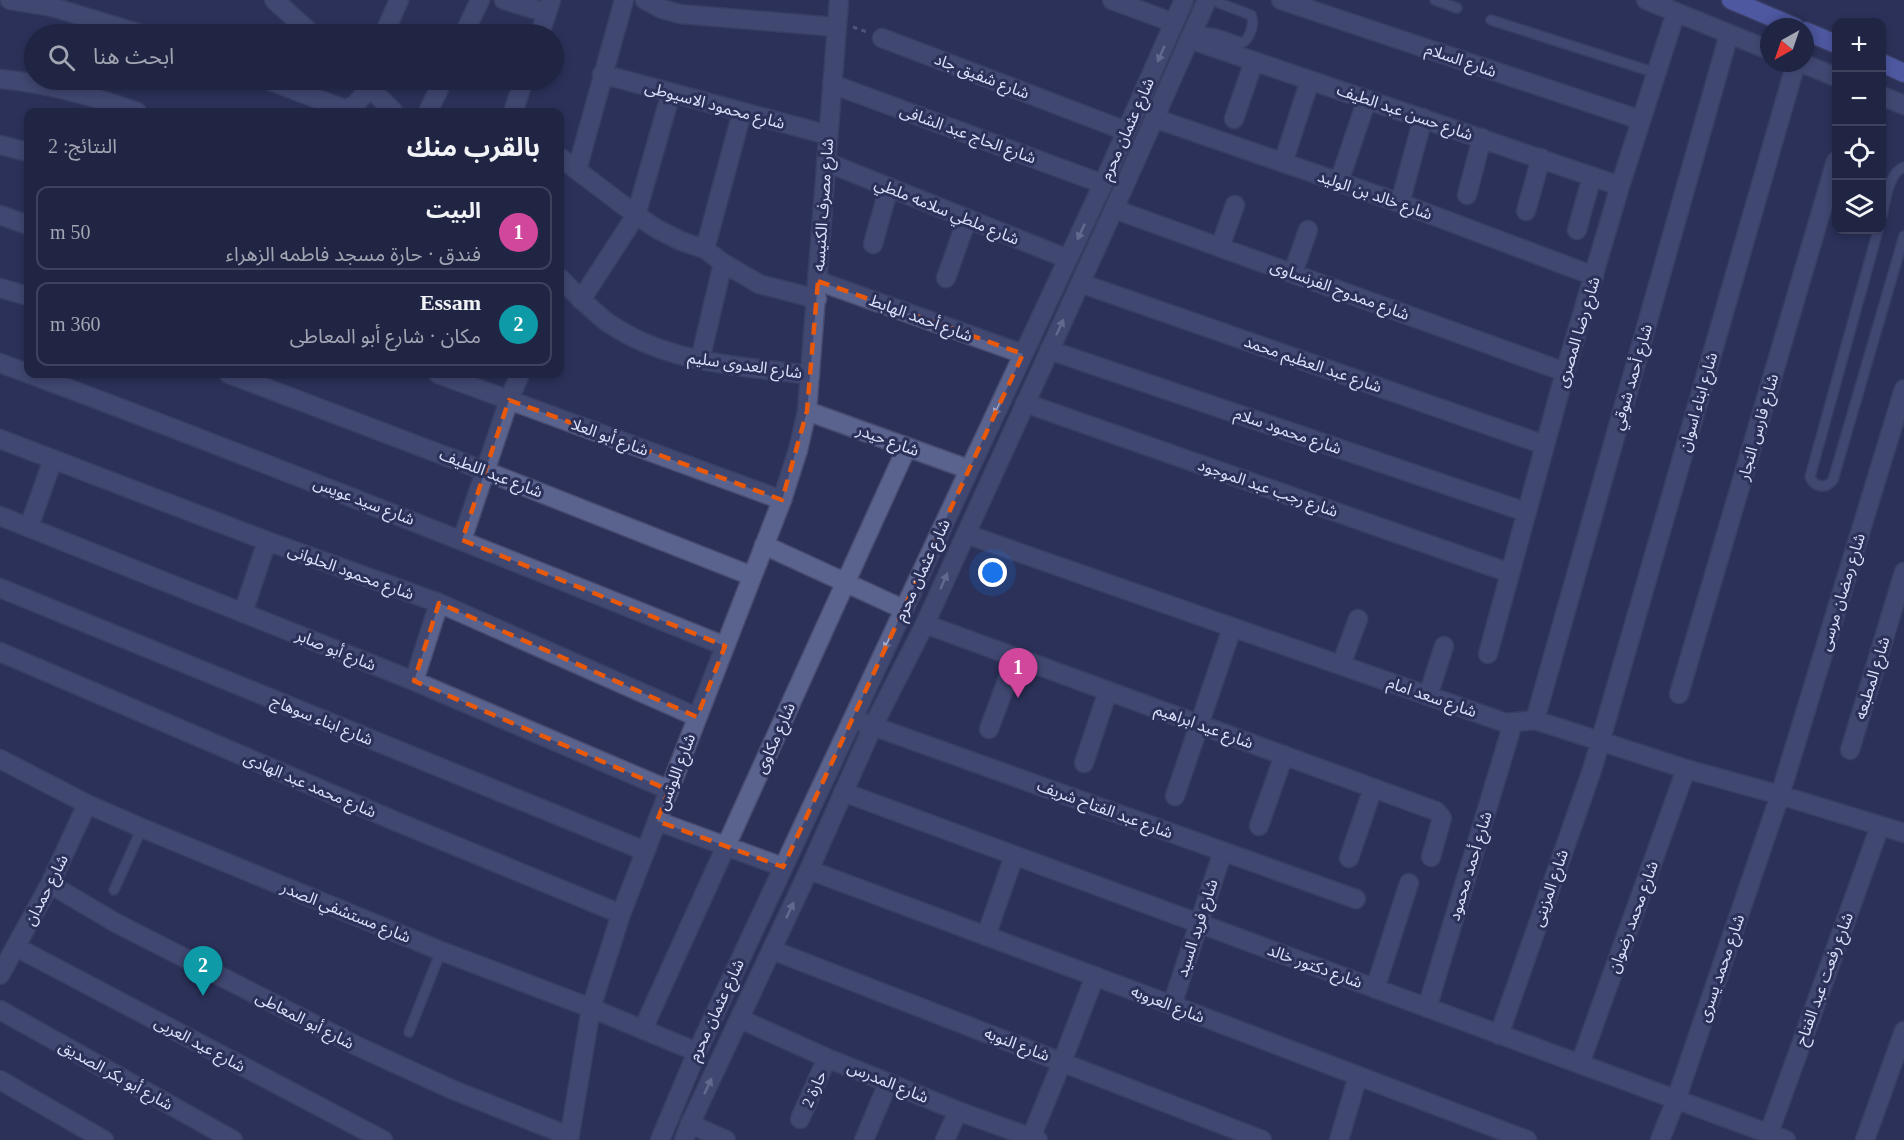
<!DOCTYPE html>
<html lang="ar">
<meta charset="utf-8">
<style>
body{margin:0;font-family:"Times New Roman","Noto Sans Arabic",serif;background:#2d314f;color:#f1f3f6;direction:rtl}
.controls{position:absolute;right:18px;top:18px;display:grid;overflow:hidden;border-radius:12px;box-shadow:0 3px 9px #0003}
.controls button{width:54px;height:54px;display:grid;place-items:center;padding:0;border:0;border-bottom:2px solid #3e425d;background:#212544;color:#f1f3f6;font:30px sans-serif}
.compass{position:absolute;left:1760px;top:18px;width:54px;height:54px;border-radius:50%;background:#212544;box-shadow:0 3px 9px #0003;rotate:220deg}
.you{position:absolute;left:993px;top:573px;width:21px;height:21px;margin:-15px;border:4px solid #fff;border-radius:50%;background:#1a73e8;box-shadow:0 0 0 9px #1a73e833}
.badge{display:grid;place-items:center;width:39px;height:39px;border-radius:50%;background:#d3b635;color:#fff;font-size:20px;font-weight:700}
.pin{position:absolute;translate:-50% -50px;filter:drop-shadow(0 2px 3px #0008)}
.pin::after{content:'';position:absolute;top:32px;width:21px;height:18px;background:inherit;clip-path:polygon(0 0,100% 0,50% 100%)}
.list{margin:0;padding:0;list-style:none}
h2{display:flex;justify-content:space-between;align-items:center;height:78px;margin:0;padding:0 24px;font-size:26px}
h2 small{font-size:20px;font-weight:400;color:#a2a5b2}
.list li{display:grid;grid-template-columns:39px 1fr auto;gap:18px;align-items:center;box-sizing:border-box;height:84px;margin:0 12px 12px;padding:0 12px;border:2px solid #3e425d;border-radius:12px}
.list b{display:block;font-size:22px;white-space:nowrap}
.list p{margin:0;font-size:20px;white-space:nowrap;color:#a2a5b2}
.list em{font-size:20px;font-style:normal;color:#a2a5b2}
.icon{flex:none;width:33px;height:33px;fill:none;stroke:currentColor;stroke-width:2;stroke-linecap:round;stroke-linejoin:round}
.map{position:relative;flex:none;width:1904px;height:1140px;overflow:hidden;direction:ltr}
.search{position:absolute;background:#212544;box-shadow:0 3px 9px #0003;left:24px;top:24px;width:540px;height:66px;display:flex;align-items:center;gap:15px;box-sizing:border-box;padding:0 21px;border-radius:33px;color:#a2a5b2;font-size:22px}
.panel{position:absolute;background:#212544;box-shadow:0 3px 9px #0003;left:24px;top:108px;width:540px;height:270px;border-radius:12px;direction:rtl}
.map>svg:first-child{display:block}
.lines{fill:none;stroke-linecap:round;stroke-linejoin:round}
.service-casing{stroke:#484c6f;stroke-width:12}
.minor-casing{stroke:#484c6f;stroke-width:21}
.tertiary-casing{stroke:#484c6f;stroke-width:21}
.secondary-casing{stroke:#484c6f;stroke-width:21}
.motorway-casing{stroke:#484c6f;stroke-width:21}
.path{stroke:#7a7fa2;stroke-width:3;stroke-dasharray:4.5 4.5;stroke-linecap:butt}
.service{stroke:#5a628e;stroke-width:9}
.minor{stroke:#5a628e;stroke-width:18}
.tertiary{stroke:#5a628e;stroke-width:18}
.secondary{stroke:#5a628e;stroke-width:18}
.motorway{stroke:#7987f8;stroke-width:18}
.oneway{fill:#a7aecf}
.marked{fill:none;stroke:#e8590c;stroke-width:4.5;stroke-dasharray:12 8;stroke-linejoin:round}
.labels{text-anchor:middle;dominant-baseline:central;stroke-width:6;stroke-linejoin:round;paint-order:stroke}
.street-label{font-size:16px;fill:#dbe1fb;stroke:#2c315a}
</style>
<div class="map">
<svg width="1904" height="1140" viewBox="0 0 1904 1140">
<rect width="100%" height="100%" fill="#2c315a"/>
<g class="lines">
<!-- service casing -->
<g class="service-casing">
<path id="service" d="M1435,0L1457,8
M1491,20L1656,73
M1193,35C1209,28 1226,38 1242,43C1250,39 1255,23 1251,15L1219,3L1215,0
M1882,215C1886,200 1888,173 1904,167
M1878,230L1810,477C1815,488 1826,489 1833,480L1904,236
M114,890L142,828
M409,1032L441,951"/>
</g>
<!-- minor casing -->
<g class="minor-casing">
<path id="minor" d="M10,0L52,7L141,34
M274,0L312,34
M504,0L547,13
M645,0L662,9L680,14L836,27
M1112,0L1174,23
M1281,0L1641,120
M1646,0L1769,50
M384,34L399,0
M464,34L480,0
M540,34L551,0
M882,38L1126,131
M1189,39L1620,186
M1802,63L1836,77
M602,74L828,135
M0,79C51,84 89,95 137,112
M268,80L344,109L355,105L370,87
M362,80L394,112
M832,84L1103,184
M1882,96L1904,105
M428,112L443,80
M513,112L524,80
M1154,118L1400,203L1594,276
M1234,119L1254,61
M0,145L28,152
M561,158L636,215L657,229L681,241L705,249L723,263L759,284L817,299
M826,162L1068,259
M1283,163L1310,80
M577,170L624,0
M1339,182L1367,99
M1467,195L1482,138
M1400,203L1423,118
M1114,209L1565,372
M1526,211L1541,158
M0,215L28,225
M1577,230L1592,176
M873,244L889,187
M1220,247L1235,205
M705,249L742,112
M1293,273L1308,230
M560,278C575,293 590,309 607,322C667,364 741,366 810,375
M946,278L967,219
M818,281L1023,354
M1080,283L1545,445
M0,288L28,296
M581,300L636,215L671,93
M1049,350L1526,512
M700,360L723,263
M0,363C243,453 484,549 725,646
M229,374L485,471L752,576
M438,374L782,500
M1025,403L1510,573
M807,411L968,469
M0,439L267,541L439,603L697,717
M0,516L414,681L669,790
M29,527L53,459
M966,534L1506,723L1535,720L1686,769L1780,795L1904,833
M462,540L509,400L520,374
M764,545L903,609
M0,588L645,851
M243,613L267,541
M925,624L1436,811L1442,818L1431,857
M0,652L395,821L621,914
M1488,654L1565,372L1620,186L1676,12
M1341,665L1358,619
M414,681L439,603
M1679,694L1836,161
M1428,696L1444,646
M853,719L1356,899
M1535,720L1729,34
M989,729L1016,657
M1850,750L1904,572
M1084,763L1108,691
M843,792L1786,1140
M1175,796L1232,628
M657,821L783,867
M1259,826L1284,755
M1349,858L1373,788
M50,884L116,923L357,1046L451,1089L569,1136
M986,936L1014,856
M16,947L383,1140
M772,950L1262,1140
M0,975L50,884L87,804
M1375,989L1409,883
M1172,1005L1223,851
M1427,1008L1513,723
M0,1010L233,1140
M740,1019L827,1058L958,1111L1038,1140
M643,1029L907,447
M1499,1035L1592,770L1796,63
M1580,1064L1686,769
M0,1080L104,1140
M800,1119L827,1058
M690,1124L726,1140
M1769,1133L1880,826
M864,1140L888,1083
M945,1140L958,1111
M1030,1140L1062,1062L1095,976
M1339,1140L1358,1076
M1660,1140L1676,1100L1780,795L1904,389
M1865,1140L1904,1031"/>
</g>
<!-- tertiary casing -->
<g class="tertiary-casing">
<path id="tertiary" d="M0,759L87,804L142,828L441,951L591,1008L697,1052
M809,870L1172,1005L1527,1140
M569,1140L591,1008L621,914L782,500L798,450L807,411L839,0"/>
</g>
<!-- secondary casing -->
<g class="secondary-casing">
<path id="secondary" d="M660,1140L697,1052L1103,184L1184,0
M684,1140L690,1124L809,870L873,726L925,624L1114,209L1207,0"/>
</g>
<!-- motorway casing -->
<g class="motorway-casing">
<path id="motorway" d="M1731,0L1795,27
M1805,31L1836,44
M1882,63L1904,73"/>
</g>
<!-- path -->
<path class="path" d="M853,27L867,32"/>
<!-- service -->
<use href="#service" class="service"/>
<!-- minor -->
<use href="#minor" class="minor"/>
<!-- tertiary -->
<use href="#tertiary" class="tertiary"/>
<!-- secondary -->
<use href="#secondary" class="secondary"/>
<!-- motorway -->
<use href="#motorway" class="motorway"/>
</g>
<!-- one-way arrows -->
<defs><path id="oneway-solid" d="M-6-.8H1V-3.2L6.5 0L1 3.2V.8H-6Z" transform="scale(1.5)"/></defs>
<g class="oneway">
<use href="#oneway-solid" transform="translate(1161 54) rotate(114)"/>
<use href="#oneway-solid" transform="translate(1081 232) rotate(115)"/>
<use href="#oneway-solid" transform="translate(1060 327) rotate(-65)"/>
<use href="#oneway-solid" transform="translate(998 408) rotate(115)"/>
<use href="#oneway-solid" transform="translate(944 581) rotate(-66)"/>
<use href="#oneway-solid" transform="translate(888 642) rotate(114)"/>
<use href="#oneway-solid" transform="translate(790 910) rotate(-65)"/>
<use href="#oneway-solid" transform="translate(708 1086) rotate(-65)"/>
</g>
<!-- marked area -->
<path d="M0 0H1904V1140H0ZM818,281L1023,354L783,867L657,821L669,790L414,681L439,603L697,717L725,646L462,540L509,400L782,500L807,411Z" fill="#2c315a" fill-opacity=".55" fill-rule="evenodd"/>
<path class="marked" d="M818,281L1023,354L783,867L657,821L669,790L414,681L439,603L697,717L725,646L462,540L509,400L782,500L807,411Z"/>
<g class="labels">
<!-- street labels -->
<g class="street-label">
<text transform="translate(1461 60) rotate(19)">شارع السلام</text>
<text transform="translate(982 76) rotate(21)">شارع شفيق جاد</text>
<text transform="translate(715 105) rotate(15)">شارع محمود الاسيوطى</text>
<text transform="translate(1405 112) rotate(19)">شارع حسن عبد الطيف</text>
<text transform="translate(1127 129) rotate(-66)">شارع عثمان محرم</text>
<text transform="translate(968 134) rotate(20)">شارع الحاج عبد الشافى</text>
<text transform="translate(1375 195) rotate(19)">شارع خالد بن الوليد</text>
<text transform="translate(823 205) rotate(-86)">شارع مصرف الكنيسه</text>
<text transform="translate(947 211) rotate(22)">شارع ملطي سلامه ملطي</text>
<text transform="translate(1340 290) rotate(20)">شارع ممدوح الفرنساوى</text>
<text transform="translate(921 318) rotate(20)">شارع أحمد الهابط</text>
<text transform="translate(1578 332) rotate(-73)">شارع رضا المصرى</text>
<text transform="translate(1313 364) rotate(19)">شارع عبد العظيم محمد</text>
<text transform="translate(745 365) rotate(8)">شارع العدوى سليم</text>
<text transform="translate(1632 377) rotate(-74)">شارع أحمد شوقي</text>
<text transform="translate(1698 402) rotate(-74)">شارع ابناء اسوان</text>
<text transform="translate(1758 427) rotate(-74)">شارع فارس النجار</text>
<text transform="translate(1288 431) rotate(19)">شارع محمود سلام</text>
<text transform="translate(610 437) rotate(20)">شارع أبو العلا</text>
<text transform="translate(888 440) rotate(20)">شارع حيدر</text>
<text transform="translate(491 473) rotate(21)">شارع عبد اللطيف</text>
<text transform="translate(1268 488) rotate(19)">شارع رجب عبد الموجود</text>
<text transform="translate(364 501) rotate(21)">شارع سيد عويس</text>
<text transform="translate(922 570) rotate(-65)">شارع عثمان محرم</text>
<text transform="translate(351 572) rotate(20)">شارع محمود الحلوانى</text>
<text transform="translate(1842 592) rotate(-73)">شارع رمضان مرسى</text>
<text transform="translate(336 650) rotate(22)">شارع أبو صابر</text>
<text transform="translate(1872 678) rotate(-73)">شارع المطبعه</text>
<text transform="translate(1432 697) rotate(19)">شارع سعد امام</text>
<text transform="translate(322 720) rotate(22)">شارع ابناء سوهاج</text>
<text transform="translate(1204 726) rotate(20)">شارع عيد ابراهيم</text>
<text transform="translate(775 738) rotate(-66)">شارع مكاوى</text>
<text transform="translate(676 772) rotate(-69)">شارع اللوتس</text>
<text transform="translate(310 785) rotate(23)">شارع محمد عبد الهادى</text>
<text transform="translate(1105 809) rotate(20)">شارع عبد الفتاح شريف</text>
<text transform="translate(1470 866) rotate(-73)">شارع أحمد محمود</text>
<text transform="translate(1550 888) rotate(-71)">شارع المزينى</text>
<text transform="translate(46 890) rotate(-63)">شارع حمدان</text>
<text transform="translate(346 912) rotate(22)">شارع مستشفي الصدر</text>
<text transform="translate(1633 917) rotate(-70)">شارع محمد رضوان</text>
<text transform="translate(1197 928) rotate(-72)">شارع فريد السيد</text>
<text transform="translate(1315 966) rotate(20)">شارع دكتور خالد</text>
<text transform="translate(1721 968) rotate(-71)">شارع محمد يسرى</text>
<text transform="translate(1824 979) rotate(-70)">شارع رفعت عبد الفتاح</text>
<text transform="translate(1168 1004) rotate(21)">شارع العروبه</text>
<text transform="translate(716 1010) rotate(-65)">شارع عثمان محرم</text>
<text transform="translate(305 1020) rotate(27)">شارع أبو المعاطى</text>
<text transform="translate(200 1044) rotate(28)">شارع عيد العربى</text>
<text transform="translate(1017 1044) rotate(21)">شارع النوبه</text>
<text transform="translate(116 1075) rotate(29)">شارع أبو بكر الصديق</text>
<text transform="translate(888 1082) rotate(22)">شارع المدرس</text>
<text transform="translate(814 1089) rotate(-66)">حارة 2</text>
</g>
</g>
</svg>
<div class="controls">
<button>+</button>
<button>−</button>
<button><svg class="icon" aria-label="locate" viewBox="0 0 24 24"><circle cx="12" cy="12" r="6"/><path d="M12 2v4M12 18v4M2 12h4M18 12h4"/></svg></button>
<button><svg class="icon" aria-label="layers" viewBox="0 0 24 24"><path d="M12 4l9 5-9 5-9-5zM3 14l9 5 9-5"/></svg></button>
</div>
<svg class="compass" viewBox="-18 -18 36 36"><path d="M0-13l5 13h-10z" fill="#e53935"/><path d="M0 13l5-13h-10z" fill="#a2a5b2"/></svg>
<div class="you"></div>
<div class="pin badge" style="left:1018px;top:698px;background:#d1479c">1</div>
<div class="pin badge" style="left:203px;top:996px;background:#0f9aa8">2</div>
<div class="search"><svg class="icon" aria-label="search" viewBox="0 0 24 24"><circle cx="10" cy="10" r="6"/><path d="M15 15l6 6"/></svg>ابحث هنا</div>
<section class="panel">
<h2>بالقرب منك<small>النتائج: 2</small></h2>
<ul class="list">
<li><span class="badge" style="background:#d1479c">1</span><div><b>البيت</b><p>فندق · حارة مسجد فاطمه الزهراء</p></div><em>50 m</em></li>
<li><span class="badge" style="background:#0f9aa8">2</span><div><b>Essam</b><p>مكان · شارع أبو المعاطى</p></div><em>360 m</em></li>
</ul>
</section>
</div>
